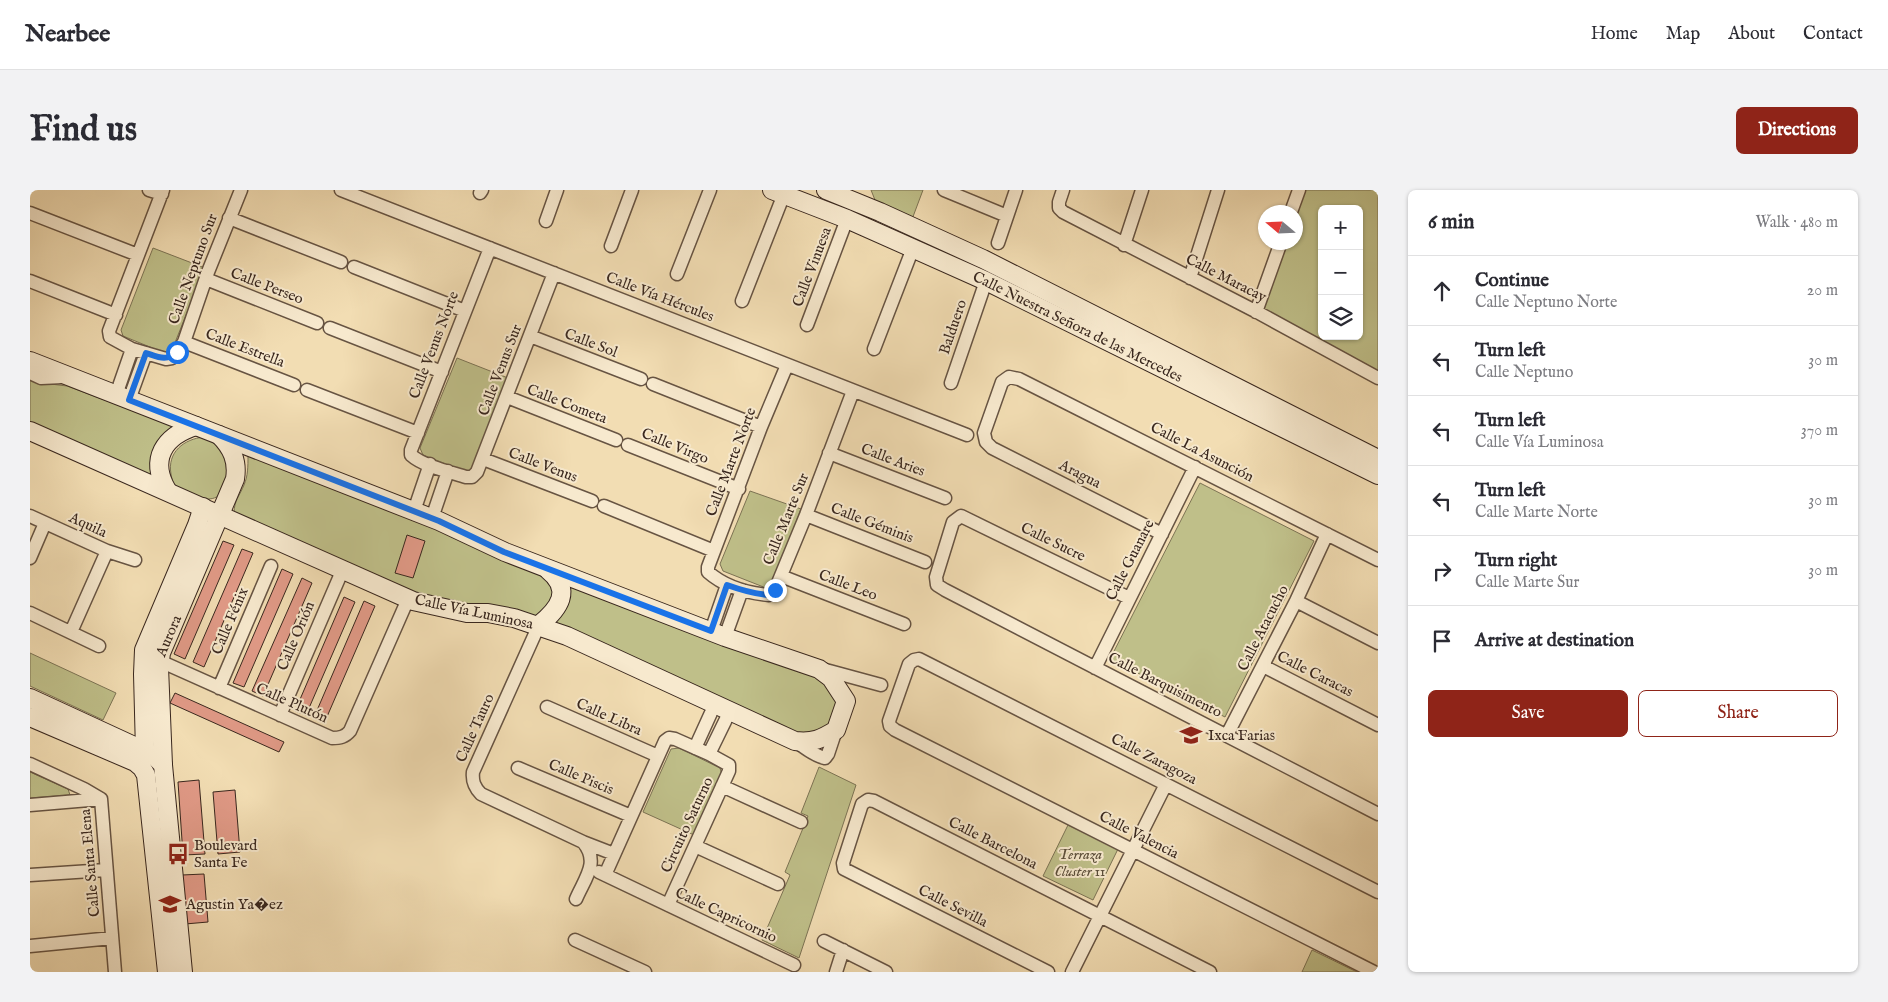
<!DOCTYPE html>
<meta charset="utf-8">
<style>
body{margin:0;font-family:"IM FELL English",serif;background:#f2f2f3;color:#2b2b33}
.controls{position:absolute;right:15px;top:15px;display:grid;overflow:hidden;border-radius:8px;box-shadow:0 1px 4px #0004}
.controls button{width:45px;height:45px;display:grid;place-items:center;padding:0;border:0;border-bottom:1px solid #e1e1e2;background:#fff;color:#2b2b33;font:25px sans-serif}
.compass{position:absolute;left:1228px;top:15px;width:45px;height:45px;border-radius:50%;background:#fff;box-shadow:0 1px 4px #0004;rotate:289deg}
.stop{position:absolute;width:15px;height:15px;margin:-11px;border:4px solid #1a73e8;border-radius:50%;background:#fff}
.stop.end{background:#1a73e8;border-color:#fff;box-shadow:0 1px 5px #0008}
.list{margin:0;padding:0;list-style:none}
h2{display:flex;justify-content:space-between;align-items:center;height:65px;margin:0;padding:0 20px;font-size:21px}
h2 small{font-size:16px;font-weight:400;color:#7c7c81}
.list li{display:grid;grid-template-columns:32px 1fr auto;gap:15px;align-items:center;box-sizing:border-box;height:70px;padding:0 20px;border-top:1px solid #e1e1e2}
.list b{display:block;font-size:19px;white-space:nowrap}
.list p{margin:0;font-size:16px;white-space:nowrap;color:#7c7c81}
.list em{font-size:16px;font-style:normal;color:#7c7c81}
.actions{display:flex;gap:10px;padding:15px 20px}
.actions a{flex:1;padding:11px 0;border:1px solid #8f2418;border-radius:8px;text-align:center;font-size:18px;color:#8f2418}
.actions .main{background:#8f2418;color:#fff}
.icon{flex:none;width:28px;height:28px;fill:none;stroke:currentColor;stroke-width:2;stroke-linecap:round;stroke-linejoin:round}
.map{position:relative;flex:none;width:1348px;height:782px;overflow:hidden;border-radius:8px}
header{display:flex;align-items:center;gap:30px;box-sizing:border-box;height:70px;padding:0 25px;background:#fff;border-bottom:1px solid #e1e1e2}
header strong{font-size:24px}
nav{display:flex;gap:28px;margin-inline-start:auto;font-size:18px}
.intro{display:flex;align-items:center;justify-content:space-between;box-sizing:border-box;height:120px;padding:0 30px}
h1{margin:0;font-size:35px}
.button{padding:12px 22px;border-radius:8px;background:#8f2418;color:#fff;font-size:18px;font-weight:700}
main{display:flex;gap:30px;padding:0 30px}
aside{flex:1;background:#fff;border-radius:8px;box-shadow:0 1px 4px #0004}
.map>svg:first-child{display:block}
.green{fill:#bfbf89;stroke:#7c7354;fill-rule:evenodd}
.building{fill:#e19a87;stroke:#39271e}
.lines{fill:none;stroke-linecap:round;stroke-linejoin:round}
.street-casing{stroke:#675443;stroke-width:15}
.secondary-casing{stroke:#39271e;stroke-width:20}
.street{stroke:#f7e9ce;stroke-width:12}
.secondary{stroke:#f7e9ce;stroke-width:18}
.route{stroke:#1a73e8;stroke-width:6}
.labels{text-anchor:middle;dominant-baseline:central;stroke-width:4;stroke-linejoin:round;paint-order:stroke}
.street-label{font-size:15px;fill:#39271e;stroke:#f7e9ce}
.poi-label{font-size:15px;fill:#39271e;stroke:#f7e9ce;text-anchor:start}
.park-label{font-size:15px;font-style:italic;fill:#5a4d39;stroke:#f7e9ce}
</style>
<header>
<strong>Nearbee</strong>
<nav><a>Home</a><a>Map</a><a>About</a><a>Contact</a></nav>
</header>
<div class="intro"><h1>Find us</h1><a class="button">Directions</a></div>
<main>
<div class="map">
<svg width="1348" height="782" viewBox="0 0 1348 782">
<rect width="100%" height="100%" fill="#f2ddb3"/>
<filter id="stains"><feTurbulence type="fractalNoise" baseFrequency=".004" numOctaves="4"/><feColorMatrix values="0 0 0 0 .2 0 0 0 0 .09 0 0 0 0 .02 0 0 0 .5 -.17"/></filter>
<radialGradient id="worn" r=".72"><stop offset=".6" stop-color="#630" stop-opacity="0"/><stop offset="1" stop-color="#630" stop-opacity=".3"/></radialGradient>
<!-- green -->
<path class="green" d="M841,0H893L881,32L847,15Z
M1269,0H1348V185L1227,122L1251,53L1266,52V22ZM1292,19H1329V146H1292Z
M123,58L175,78L142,160L137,164L93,146L91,140Z
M427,168L478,188L442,279L437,282L393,265L390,258Z
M0,188L12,193L37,196L144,236L125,284L118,288L0,234Z
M174,247L184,249L203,273C200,282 198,296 193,302C182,314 169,308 157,303C154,302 149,301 147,299C143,295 142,289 141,284C137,262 154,249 174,247Z
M225,264L383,326L519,386L528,399L513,424L506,426L460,416L433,419L385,407L204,323C204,311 210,305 214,295C218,286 218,276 218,266Z
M1170,293L1284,351L1195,527L1080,469Z
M720,301L771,319L742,395L736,398L693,381L690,374Z
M544,397L793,486L810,511L807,529L776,548L524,434L525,429L538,399Z
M0,463L86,503L73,530L0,496Z
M649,558L690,578L692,585L664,645L613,622L641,559Z
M789,577L826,595L769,768L732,750L760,685L755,682L778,626L771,623Z
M0,582L38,599L40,605L0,608Z
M1038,635L1088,659L1063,710L1013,686Z
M1282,760L1327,782H1272Z"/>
<!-- building -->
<path class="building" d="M377,345L395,351L383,388L365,383Z
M193,351L204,355L155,469L144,464Z
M212,359L223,363L174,477L163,472Z
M252,379L263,384L214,497L203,493Z
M272,388L282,393L233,506L222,501Z
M314,407L325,412L276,525L265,521Z
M334,411L345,416L296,529L285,525Z
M145,503L254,552L249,562L140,513Z
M169,590L175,664L153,665L148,592Z
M205,600L210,662L188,664L183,602Z
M174,684L178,732L155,734L152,685Z"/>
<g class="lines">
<!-- street casing -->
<g class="street-casing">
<path id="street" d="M119,0L132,4
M133,0L79,141L80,147L102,159L136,169L142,168L147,162L154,152L178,82L211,0
M311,0L937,245
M914,0L977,26
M1033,0L1029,12V18L1033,22L1227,122L1348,188
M450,3L452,0
M1261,22L1269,0
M0,23L108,65
M199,28L311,72
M516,31L527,0
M968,53L986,0
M1094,55L1112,0
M581,56L602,0
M460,58L381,260V265C393,276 420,282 436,287H442L447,282L524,83
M324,77L435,121
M647,84L680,0
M1160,88L1188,0
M176,89L287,133
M0,91L86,125
M712,111L754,4
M1226,122L1251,52
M777,135L817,29
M300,138L412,182
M500,146L611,189
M154,152L264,195
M844,159L883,58
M757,175L731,237L678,377V382C695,397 717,403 739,405L745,400L776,325L823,201
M0,183L11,188L33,187
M921,193L956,91
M623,194L731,237
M277,200L388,243
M86,205L102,159
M477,207L586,250
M99,210L116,163
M598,255L709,299
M799,263L915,308
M453,269L562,311
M574,316L684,361
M384,321L400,274
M776,325L895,372
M0,326L77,361L105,370
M402,328L418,281
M1132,344L962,258L956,252L954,243L972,192L979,187L989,189L1348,370
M0,368L15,333
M751,386L874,434
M1099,408L931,326L923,332L906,387L907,395L915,400L1348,624
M1266,411L1348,453
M0,423L69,456
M509,435L443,582C442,591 444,597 451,604L553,652C570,672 555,688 546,709
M681,441L697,395
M41,442L77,361
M695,447L712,400
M123,468L302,548C310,548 315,547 320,541L378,409
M1233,476L1348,535
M1065,478L1165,277
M792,479L851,495
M189,498L241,376
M517,517L628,566
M250,525L313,379
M1197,545L1266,411L1297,344
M765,551C774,557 784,566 795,568L798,564L806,540
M665,558L685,514
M679,564L700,521
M0,574L54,599L71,609L85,782
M488,578L601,626
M692,596L771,632
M0,615L71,609
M553,652L584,664
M665,656L748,694
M569,682L764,775
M0,685L76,680
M575,685L635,551L639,548L645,549L679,564L699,575V581L638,715
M545,750L615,782
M794,751L856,782
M0,756L82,748
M806,782L813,760
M1018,782L814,679L813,673L832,614L838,610L844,611L1180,782
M1042,782L1136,594
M1344,782L865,540L860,536L859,531L879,474L884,470L889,469L1348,702"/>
</g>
<!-- secondary casing -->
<g class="secondary-casing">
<g id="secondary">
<path id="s1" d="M742,0L817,29L956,91L1348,285"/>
<path d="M796,0L850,22L953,69L1348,269"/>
<path d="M0,171L409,331L475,362L695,447L789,479L801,488L816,511L806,540C791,549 784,553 765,551L537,446L484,428L458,423H437L383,411L0,241"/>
<path d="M137,300C119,269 134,246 166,236"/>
<path d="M509,435C529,419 543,400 518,380"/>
<path d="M0,508L115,561L125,567L133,575L153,782"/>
<path d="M0,527L105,572L112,578L116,585L137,782"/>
<path d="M115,561L113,484L114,460L167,335L173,317"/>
<path id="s2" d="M133,575L129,477L131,463L205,289C208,271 202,258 189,245"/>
</g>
</g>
<!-- street -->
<use href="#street" class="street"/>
<!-- secondary -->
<use href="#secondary" class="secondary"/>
</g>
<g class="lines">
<!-- route -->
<path class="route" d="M147,162C137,172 128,167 116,163L99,210L409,331L474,362L681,441L697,395C711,400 724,404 739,405L745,400"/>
</g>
<!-- icons -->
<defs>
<g id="school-bare" transform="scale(1.725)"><path d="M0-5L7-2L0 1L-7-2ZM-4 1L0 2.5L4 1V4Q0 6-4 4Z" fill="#8f2418" stroke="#f7e9ce" stroke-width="2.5" paint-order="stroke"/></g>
<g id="bus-bare" transform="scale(1.725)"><path d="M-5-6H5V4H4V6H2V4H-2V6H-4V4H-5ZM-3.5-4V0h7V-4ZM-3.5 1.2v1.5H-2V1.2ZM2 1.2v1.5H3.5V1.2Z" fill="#8f2418" stroke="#f7e9ce" stroke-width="2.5" paint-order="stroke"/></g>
</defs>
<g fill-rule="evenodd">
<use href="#school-bare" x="1161" y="545"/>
<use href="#bus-bare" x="148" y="664"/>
<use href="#school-bare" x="140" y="714"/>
</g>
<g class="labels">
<!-- street labels -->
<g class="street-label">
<text transform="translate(782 77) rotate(-69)">Calle Vinuesa</text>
<text transform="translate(163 79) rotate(-70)">Calle Neptuno Sur</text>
<text transform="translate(1196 88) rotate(27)">Calle Maracay</text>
<text transform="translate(237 96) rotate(21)">Calle Perseo</text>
<text transform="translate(630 107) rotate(21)">Calle Vía Hércules</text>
<text transform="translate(923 137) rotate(-71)">Balduero</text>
<text stroke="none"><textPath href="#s1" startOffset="335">Calle Nuestra Señora de las Mercedes</textPath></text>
<text transform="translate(561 153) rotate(21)">Calle Sol</text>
<text transform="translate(404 155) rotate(-69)">Calle Venus Norte</text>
<text transform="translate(215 158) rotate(21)">Calle Estrella</text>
<text transform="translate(470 180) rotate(-69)">Calle Venus Sur</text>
<text transform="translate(537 214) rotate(21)">Calle Cometa</text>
<text transform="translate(645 256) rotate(22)">Calle Virgo</text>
<text transform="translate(1172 262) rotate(27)">Calle La Asunción</text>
<text transform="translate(863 270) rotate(21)">Calle Aries</text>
<text transform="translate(701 272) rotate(-69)">Calle Marte Norte</text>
<text transform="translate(513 275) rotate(21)">Calle Venus</text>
<text transform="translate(1050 284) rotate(27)">Aragua</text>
<text transform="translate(756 329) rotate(-68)">Calle Marte Sur</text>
<text transform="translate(842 333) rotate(21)">Calle Géminis</text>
<text transform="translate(58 335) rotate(25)">Aquila</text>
<text transform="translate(1023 352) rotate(26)">Calle Sucre</text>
<text transform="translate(1100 370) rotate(-63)">Calle Guanare</text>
<text transform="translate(818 395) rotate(21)">Calle Leo</text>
<text transform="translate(444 422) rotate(12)">Calle Vía Luminosa</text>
<text transform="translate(200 431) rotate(-67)">Calle Fénix</text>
<text transform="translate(1233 438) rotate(-63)">Calle Atacucho</text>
<text stroke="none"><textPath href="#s2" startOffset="131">Aurora</textPath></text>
<text transform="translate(266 446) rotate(-67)">Calle Orión</text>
<text transform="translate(1285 484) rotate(27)">Calle Caracas</text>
<text transform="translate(1135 495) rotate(27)">Calle Barquisimento</text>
<text transform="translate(262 513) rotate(24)">Calle Plutón</text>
<text transform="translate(579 527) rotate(24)">Calle Libra</text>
<text transform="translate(445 538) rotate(-66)">Calle Tauro</text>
<text transform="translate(1124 569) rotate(27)">Calle Zaragoza</text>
<text transform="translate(551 587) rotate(23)">Calle Piscis</text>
<text transform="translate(657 635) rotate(-65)">Circuito Saturno</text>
<text transform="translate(1109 645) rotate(27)">Calle Valencia</text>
<text transform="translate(963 653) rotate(27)">Calle Barcelona</text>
<text transform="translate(60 673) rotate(-95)">Calle Santa Elena</text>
<text transform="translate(923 716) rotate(27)">Calle Sevilla</text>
<text transform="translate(696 725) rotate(25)">Calle Capricornio</text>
</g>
<!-- poi labels -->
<g class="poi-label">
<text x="1178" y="545">Ixca Farias</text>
<text x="164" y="655">Boulevard<tspan x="164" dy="17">Santa Fe</tspan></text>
<text x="156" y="714">Agustin Ya�ez</text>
</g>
<!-- park labels -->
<g class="park-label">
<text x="1050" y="664">Terraza<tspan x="1050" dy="17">Cluster 11</tspan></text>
</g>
</g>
<rect width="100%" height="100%" filter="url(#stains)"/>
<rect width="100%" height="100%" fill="url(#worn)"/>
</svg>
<div class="controls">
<button>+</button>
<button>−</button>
<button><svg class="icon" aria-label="layers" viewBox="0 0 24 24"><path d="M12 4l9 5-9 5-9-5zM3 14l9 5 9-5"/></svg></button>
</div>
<svg class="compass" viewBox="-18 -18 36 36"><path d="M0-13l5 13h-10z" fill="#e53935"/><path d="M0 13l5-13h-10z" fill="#7c7c81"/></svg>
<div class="stop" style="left:147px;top:162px"></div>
<div class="stop end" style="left:745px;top:400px"></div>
</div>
<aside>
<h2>6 min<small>Walk · 480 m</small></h2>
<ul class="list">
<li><svg class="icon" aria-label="ahead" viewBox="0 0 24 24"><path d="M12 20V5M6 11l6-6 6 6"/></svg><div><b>Continue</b><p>Calle Neptuno Norte</p></div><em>20 m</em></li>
<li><svg class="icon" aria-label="left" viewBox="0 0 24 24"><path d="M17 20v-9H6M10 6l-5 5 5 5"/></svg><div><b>Turn left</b><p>Calle Neptuno</p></div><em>30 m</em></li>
<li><svg class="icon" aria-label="left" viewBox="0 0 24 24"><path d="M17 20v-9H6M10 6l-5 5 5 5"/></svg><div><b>Turn left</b><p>Calle Vía Luminosa</p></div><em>370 m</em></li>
<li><svg class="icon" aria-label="left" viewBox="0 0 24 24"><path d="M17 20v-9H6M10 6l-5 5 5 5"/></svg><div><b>Turn left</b><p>Calle Marte Norte</p></div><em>30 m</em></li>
<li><svg class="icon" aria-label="right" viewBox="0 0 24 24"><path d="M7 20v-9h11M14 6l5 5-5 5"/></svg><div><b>Turn right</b><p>Calle Marte Sur</p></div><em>30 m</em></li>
<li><svg class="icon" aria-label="arrive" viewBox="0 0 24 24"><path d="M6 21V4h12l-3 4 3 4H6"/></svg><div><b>Arrive at destination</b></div></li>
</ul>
<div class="actions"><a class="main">Save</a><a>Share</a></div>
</aside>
</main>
